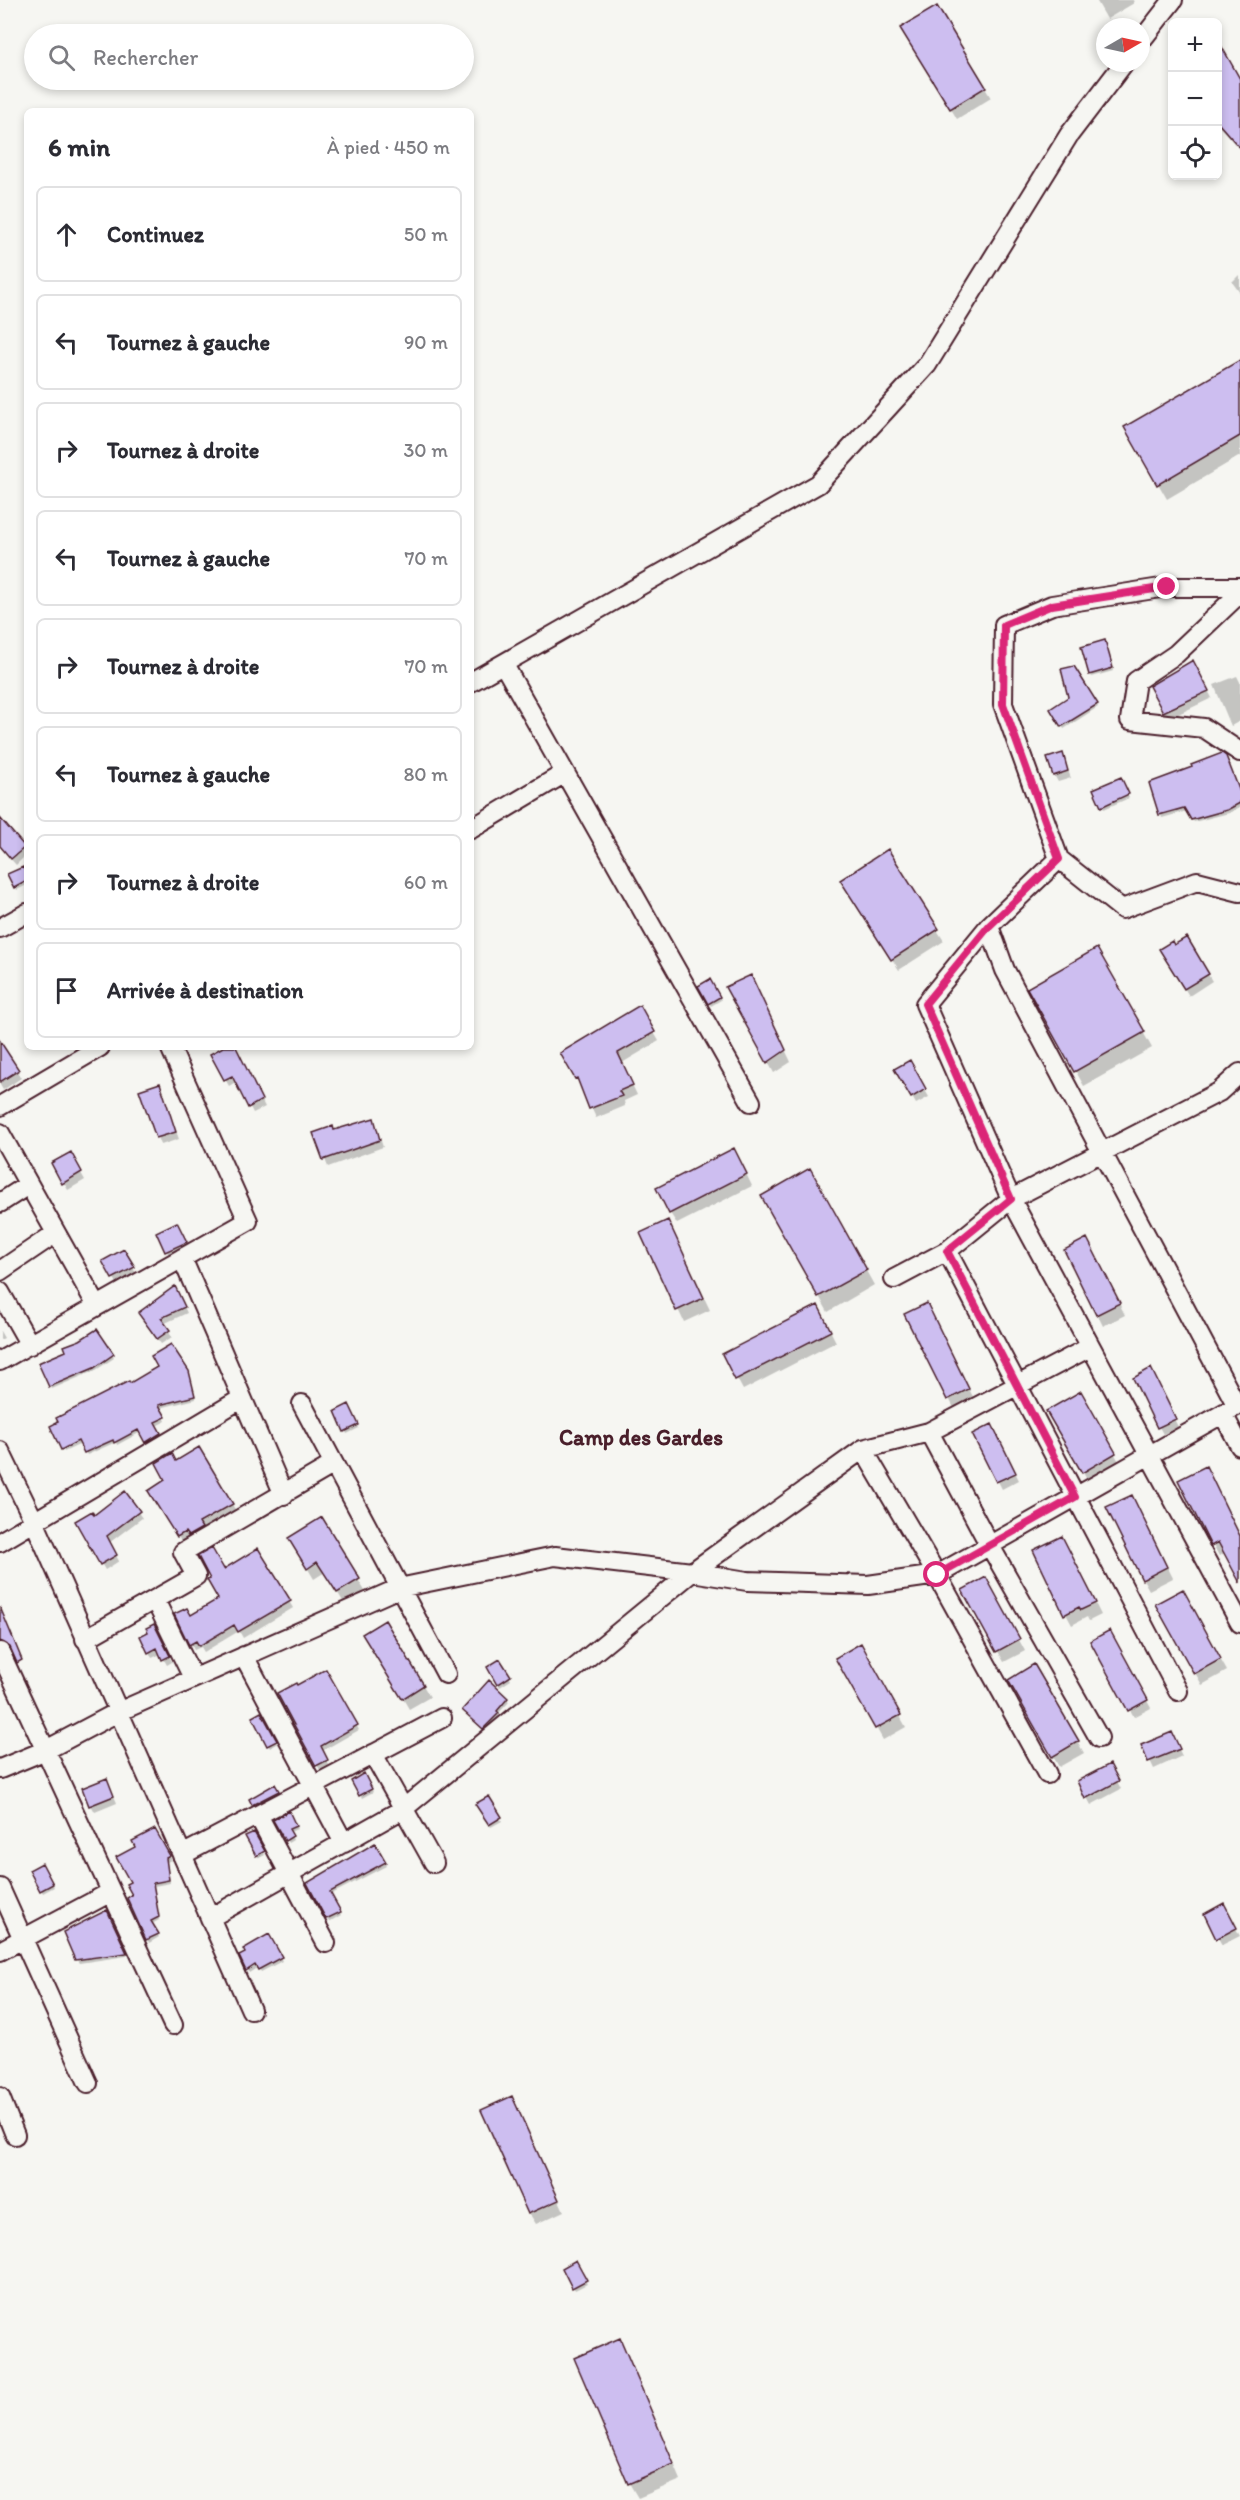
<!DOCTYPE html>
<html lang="fr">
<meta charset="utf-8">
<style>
body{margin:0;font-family:Itim,sans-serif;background:#f7f7f7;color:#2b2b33}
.controls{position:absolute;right:18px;top:18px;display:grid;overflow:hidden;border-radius:9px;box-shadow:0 3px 9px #0003}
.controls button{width:54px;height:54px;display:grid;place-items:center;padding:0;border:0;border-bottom:2px solid #e1e1e2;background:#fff;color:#2b2b33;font:30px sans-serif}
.compass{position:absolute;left:1096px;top:18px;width:54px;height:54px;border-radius:50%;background:#fff;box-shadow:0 3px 9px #0003;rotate:81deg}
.stop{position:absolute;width:18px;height:18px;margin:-14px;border:4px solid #db2777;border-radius:50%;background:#fff}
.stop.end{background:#db2777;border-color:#fff;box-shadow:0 2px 6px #0008}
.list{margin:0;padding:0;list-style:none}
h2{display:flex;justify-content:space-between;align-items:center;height:78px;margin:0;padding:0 24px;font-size:26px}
h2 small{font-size:20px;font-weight:400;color:#7c7c81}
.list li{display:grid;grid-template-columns:39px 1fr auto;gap:18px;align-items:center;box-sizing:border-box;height:96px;margin:0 12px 12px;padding:0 12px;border:2px solid #e1e1e2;border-radius:9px}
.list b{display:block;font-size:22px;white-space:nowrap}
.list em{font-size:20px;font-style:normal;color:#7c7c81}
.icon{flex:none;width:33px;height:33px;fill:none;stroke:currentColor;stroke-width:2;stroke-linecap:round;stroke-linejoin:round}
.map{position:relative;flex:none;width:1240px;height:2500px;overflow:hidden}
.search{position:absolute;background:#fff;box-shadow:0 3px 9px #0003;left:24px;top:24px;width:450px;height:66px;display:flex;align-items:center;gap:15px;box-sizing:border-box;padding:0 21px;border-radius:33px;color:#7c7c81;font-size:22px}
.panel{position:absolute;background:#fff;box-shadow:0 3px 9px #0003;left:24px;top:108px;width:450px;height:942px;border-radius:9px}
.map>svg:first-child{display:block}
.shadow{fill:#0003}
.building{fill:#cdbef0;stroke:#4a1f2b;stroke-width:1.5}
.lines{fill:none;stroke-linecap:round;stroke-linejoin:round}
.street-casing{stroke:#4a1f2b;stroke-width:22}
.street{stroke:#f6f6f2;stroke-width:18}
.route{stroke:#db2777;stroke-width:8}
.labels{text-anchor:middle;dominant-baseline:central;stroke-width:4.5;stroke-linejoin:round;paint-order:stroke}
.quarter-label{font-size:22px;font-weight:bold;fill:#4a1f2b;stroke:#f6f6f2}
</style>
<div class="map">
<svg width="1240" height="2500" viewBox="0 0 1240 2500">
<rect width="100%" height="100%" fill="#f6f6f2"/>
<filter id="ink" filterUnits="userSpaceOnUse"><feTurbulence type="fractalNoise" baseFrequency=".0167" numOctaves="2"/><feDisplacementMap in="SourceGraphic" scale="12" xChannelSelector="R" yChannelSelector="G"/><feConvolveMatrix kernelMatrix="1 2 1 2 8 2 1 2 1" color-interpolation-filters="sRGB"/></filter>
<g filter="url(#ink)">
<!-- shadow -->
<path class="shadow" d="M1096,0H1133L1134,3L1107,19Z
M937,8L991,98L957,119L903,28Z
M1226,58L1240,82V150L1218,125V63Z
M1240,274V293L1232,282Z
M1240,373V456L1167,499L1126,428Z
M1106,644L1113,671L1092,677L1090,674Z
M1074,667L1098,707L1064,729L1052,709L1070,698Z
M1197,669L1212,698L1168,719L1164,712Z
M1237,676L1240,682V721L1231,726L1214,685Z
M1062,755L1071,778L1058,782L1054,775Z
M1120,778L1129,798L1104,809L1095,790Z
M1151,784L1240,795V807L1229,813L1194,822L1187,811L1162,818Z
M0,820L27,854L16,865L0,847Z
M887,851L944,941L899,970L849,891Z
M9,875L27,878V885L17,890Z
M1186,939L1212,981L1189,996L1161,950L1174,947Z
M1097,950L1152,1048L1084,1086L1029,988Z
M710,981L721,1000L711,1006L700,987Z
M727,988H756L791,1062L774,1073Z
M639,1007L659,1041L622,1063L637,1095L624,1101L625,1106L596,1118L582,1087L562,1053Z
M0,1044L21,1078L3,1090L0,1085Z
M227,1047H234L265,1107L253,1113L237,1081L229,1086L225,1079Z
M909,1062L929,1097L916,1104L896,1069Z
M159,1085L179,1139L161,1145L141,1091Z
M374,1120L383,1147L328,1167L315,1134Z
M70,1154L85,1180L68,1190L53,1164Z
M740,1161L752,1186L677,1224L670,1213Z
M810,1170L874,1285L828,1312L763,1197Z
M668,1222L710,1310L684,1322L642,1233Z
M181,1231L190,1250L171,1259L158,1232Z
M124,1251L137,1275L118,1285L104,1261Z
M1066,1251H1093L1125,1315L1103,1326Z
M178,1293L187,1313L163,1324L172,1337L161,1344L143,1319Z
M907,1315L933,1316L975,1401L955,1410Z
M824,1318L836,1342L743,1390L724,1355Z
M0,1331L4,1338L0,1340Z
M97,1331L114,1358L96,1370L52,1389L50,1386L68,1352Z
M190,1376L196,1399L160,1408L166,1421L156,1426L162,1437L148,1445L141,1432L117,1445L116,1442L87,1455L81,1444L64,1452L52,1427Z
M1154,1378L1178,1427L1163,1434L1159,1427Z
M1080,1393L1121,1465L1089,1483L1048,1412Z
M349,1406L359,1428L347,1434L337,1412Z
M995,1433L1019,1480L1002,1489L974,1435Z
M199,1449L236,1511L182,1543L150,1491L167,1481L176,1463Z
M1180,1481L1240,1538V1580L1225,1553L1219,1556Z
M125,1494L142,1518L109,1543L119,1561L105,1570L77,1522L94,1517Z
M1138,1508L1173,1578L1149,1590L1143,1579Z
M321,1519L365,1591L344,1603L325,1572L314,1579L290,1539Z
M1068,1549L1101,1615L1089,1621L1087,1617L1072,1625L1066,1614Z
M258,1550L293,1608L243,1638L239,1631L204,1652L201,1647L194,1650L191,1644V1618L220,1600L212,1579Z
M964,1590H992L1025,1651L1004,1662Z
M1182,1591L1227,1671L1202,1685L1157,1605Z
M385,1622L430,1697L409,1709L365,1634Z
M157,1632L172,1662L167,1665L161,1654L152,1658L149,1652Z
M1109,1632L1151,1708L1134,1717L1092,1642Z
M860,1645L906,1727L883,1740L837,1658Z
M500,1661L511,1680L500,1687L489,1668Z
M1034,1666L1084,1753L1059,1767L1010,1680Z
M326,1671L359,1730L322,1751L329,1765L320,1770L279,1694L297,1687Z
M507,1699L509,1702L498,1714L500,1717L485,1731L463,1710Z
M261,1714L277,1744L270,1748L254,1718Z
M1175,1741L1182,1756L1154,1769L1143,1746Z
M1109,1766L1121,1789L1091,1805L1079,1782Z
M364,1775L373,1792L362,1798L353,1781Z
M107,1779L117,1803L95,1812L91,1805Z
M274,1786L279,1795L255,1808L251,1799Z
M488,1798L502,1821L491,1827L477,1805Z
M288,1813L297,1829L290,1832L293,1840L288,1843L275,1820Z
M155,1831L171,1860L167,1862L170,1883L154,1886L159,1920L152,1924L159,1937L149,1943L129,1899L134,1896L132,1883L137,1847Z
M253,1834L265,1855L259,1858L247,1837Z
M375,1845L386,1866L330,1895L341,1915L329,1922L309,1883Z
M42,1865L54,1887L43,1893L31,1871Z
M106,1912L127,1956L79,1963L77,1960Z
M1228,1913L1240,1936L1222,1945L1218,1938Z
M269,1936L282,1961L261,1972L258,1967L249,1973L241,1957Z
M512,2098L564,2211L536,2224L529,2213Z
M576,2262L587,2284L575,2290L564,2268Z
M619,2340L628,2355L681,2480L638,2498L629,2483Z"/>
<!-- building -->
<path class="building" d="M937,6L986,87L950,109L900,28Z
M1218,40L1240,79V148L1218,123Z
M1240,360V436L1157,485L1124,427Z
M1105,640L1113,668L1089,675L1081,647Z
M1193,660L1209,691L1163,712L1149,686Z
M1074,666L1098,704L1061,727L1050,709L1068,697L1061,669Z
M1063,753L1068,771L1053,776L1047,758Z
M1222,753L1226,756L1240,792V803L1227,810L1191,820L1184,808L1159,815L1149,783L1192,767L1191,765Z
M1121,777L1129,794L1101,807L1093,789Z
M0,818L25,847L11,859L0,846Z
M888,849L939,929L891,960L840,880Z
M23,867L27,875V881L14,888L7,874Z
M1187,937L1209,974L1184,989L1159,949L1172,941L1174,945Z
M1097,948L1145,1032L1074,1072L1027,988Z
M751,975L786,1050L767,1063L725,987Z
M710,979L720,997L708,1004L698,986Z
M640,1005L655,1032L618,1053L633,1085L619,1091L622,1096L589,1109L577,1078L575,1079L560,1053Z
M0,1041L19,1070L0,1082Z
M223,1047H236L262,1100L248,1108L232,1076L224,1080L210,1054Z
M910,1060L926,1089L911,1098L894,1069Z
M160,1083L176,1132L156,1138L139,1090Z
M374,1118L380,1140L323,1160L313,1133L333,1126L334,1130Z
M734,1148L747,1174L669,1214L656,1188Z
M71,1152L82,1172L62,1184L51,1163Z
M810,1168L867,1270L818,1297L761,1196Z
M668,1220L704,1298L676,1311L640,1233Z
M177,1222L187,1242L165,1252L156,1232Z
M1087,1238L1120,1303L1096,1315L1064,1250Z
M124,1249L135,1267L112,1279L102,1261Z
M175,1286L185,1307L161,1318L170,1330L157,1339L138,1313Z
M927,1303L969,1389L947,1400L904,1314Z
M818,1305L831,1331L735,1380L722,1354Z
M97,1329L114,1354L94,1368L49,1387L38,1363L66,1351L64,1346L80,1340Z
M171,1344L189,1371L195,1396L159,1405L166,1417L155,1422L161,1433L145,1443L138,1430L114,1443L113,1440L84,1453L78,1441L61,1450L50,1426L58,1422L56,1418L129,1381L130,1383L157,1367L151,1356Z
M1151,1368L1176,1419L1157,1428L1133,1378Z
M1081,1391L1116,1453L1082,1473L1046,1411Z
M349,1404L359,1425L344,1432L335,1411Z
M992,1424L1016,1473L996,1482L972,1434Z
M199,1447L233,1504L199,1523L202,1528L188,1536L185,1532L177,1537L148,1491L165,1480L156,1463L172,1453L176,1461Z
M1206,1466L1240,1536V1583L1218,1542L1211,1546L1178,1480Z
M125,1491L140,1511L107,1536L117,1555L100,1565L75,1521L92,1511L94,1515Z
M1132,1495L1167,1567L1142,1580L1106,1507Z
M322,1517L360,1579L337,1593L317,1562L307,1569L288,1538Z
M1062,1536L1096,1603L1081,1610L1079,1607L1064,1615L1033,1550Z
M212,1548L224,1569L258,1548L291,1601L238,1632L234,1625L199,1646L196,1641L189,1645L174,1614L187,1608L191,1615L218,1599L207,1580L210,1579L198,1556Z
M986,1577L1020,1639L996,1652L962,1590Z
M1183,1589L1221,1659L1194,1674L1155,1604Z
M0,1607L22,1660L17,1663L10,1647L0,1641Z
M385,1620L424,1685L402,1699L362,1634Z
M154,1624L170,1656L162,1660L157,1648L148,1653L140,1636L148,1632L146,1628Z
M1110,1630L1148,1700L1128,1711L1090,1641Z
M861,1643L901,1715L875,1729L835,1658Z
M500,1659L511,1676L497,1685L487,1667Z
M1034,1664L1079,1741L1052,1757L1008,1680Z
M326,1669L358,1725L321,1746L328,1760L316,1766L277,1693L296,1683L297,1685Z
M489,1680L508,1698L497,1711L499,1713L483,1729L462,1710Z
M261,1712L277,1741L267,1746L252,1717Z
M1172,1732L1180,1749L1148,1762L1141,1745Z
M1110,1764L1119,1781L1085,1799L1077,1781Z
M364,1773L372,1789L359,1796L351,1781Z
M107,1778L114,1796L89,1806L82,1788Z
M275,1784L279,1791L252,1805L249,1799Z
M489,1796L502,1817L489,1825L475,1804Z
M289,1811L296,1826L289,1829L293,1836L285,1841L273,1820Z
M155,1829L170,1856L166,1858L169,1880L153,1883L159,1917L151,1921L159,1934L146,1940L127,1898L132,1895L126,1884L130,1882L116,1857L135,1847L132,1841Z
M254,1832L265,1851L256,1856L245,1836Z
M375,1843L386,1862L330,1892L341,1912L326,1919L307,1883Z
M42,1863L53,1884L40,1891L29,1870Z
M1224,1903L1237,1928L1216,1939L1204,1914Z
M107,1910L127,1953L75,1960L63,1932Z
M269,1934L282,1957L258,1970L255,1965L246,1971L239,1956L245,1953L243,1949Z
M512,2096L559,2200L528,2214L481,2110Z
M576,2260L587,2280L572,2288L562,2268Z
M620,2338L674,2464L628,2484L574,2358Z"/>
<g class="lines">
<!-- street casing -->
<g class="street-casing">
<path id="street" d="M1141,41L1173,0
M1240,593L1176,654L1136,681L1130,720L1204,728L1240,752
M504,665L751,1102
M471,682L818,484L927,365L1069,135L1124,63
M471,829L565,773
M1059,859L1003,704L1004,625L1052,605L1167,587H1240
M1240,892L1197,881L1122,909L1059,859L989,926L925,1004L1011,1199L1240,1623
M989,926L1005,970L1237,1406
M0,928L27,913
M0,1106L100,1047
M0,1133L97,1306
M0,1203L28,1185
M947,1251L1178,1691
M182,1258L284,1495
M0,1271L56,1233
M894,1279L947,1251L1011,1199L1219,1092L1240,1073
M0,1292L30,1345
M0,1361L248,1221L170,1047
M302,1404L446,1674
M1223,1414L1240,1446
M929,1432L990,1546L1099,1738
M0,1451L34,1521L251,2010
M0,1542L241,1399
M155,1600L193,1678
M85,1639L196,1576L183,1552L334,1464
M0,1652L173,2025
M244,1656L344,1843
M373,1754L434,1863
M0,1769L46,1750L118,1712L399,1588L555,1556L692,1572L747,1581L868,1585L937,1575L1240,1404
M1047,1774L937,1575L863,1449L929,1432L1090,1347
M258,1815L326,1943
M182,1855L442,1718
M0,1888L88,2083
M210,1918L403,1809L692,1572L863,1449
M0,1951L111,1892
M0,2097L15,2135"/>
</g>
<!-- street -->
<use href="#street" class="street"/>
</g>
</g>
<g class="lines" filter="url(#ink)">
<!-- route -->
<path class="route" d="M937,1575L1075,1497L947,1251L1011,1199L925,1004L989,926L1059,859L1003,704L1004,625L1052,605L1167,587"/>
</g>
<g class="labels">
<!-- quarter labels -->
<g class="quarter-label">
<text x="641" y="1437">Camp des Gardes</text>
</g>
</g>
</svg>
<div class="controls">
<button>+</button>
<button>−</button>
<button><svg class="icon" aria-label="locate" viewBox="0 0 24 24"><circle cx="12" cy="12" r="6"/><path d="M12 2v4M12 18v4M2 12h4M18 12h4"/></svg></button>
</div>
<svg class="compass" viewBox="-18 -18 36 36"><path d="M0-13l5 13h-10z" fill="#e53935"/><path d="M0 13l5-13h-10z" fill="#7c7c81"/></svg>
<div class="stop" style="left:937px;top:1575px"></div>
<div class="stop end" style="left:1167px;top:587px"></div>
<div class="search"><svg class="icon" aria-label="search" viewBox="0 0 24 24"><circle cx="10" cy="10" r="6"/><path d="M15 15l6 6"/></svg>Rechercher</div>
<section class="panel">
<h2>6 min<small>À pied · 450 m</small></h2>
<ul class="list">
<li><svg class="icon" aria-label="ahead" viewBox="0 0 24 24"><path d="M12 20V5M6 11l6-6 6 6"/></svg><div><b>Continuez</b></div><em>50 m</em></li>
<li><svg class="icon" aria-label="left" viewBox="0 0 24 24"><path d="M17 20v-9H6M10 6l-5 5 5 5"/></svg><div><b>Tournez à gauche</b></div><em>90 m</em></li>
<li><svg class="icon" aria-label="right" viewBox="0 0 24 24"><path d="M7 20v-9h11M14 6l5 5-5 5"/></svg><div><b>Tournez à droite</b></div><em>30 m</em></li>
<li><svg class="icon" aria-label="left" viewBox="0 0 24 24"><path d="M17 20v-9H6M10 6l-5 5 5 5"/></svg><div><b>Tournez à gauche</b></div><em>70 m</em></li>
<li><svg class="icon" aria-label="right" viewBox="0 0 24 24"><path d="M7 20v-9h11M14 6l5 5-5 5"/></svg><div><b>Tournez à droite</b></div><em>70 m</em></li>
<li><svg class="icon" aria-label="left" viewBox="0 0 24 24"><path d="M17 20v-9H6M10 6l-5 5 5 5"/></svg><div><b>Tournez à gauche</b></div><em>80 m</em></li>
<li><svg class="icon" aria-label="right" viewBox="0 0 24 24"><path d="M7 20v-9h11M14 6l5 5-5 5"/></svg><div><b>Tournez à droite</b></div><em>60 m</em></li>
<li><svg class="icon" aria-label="arrive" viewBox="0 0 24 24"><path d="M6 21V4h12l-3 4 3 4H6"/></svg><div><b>Arrivée à destination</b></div></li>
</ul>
</section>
</div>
